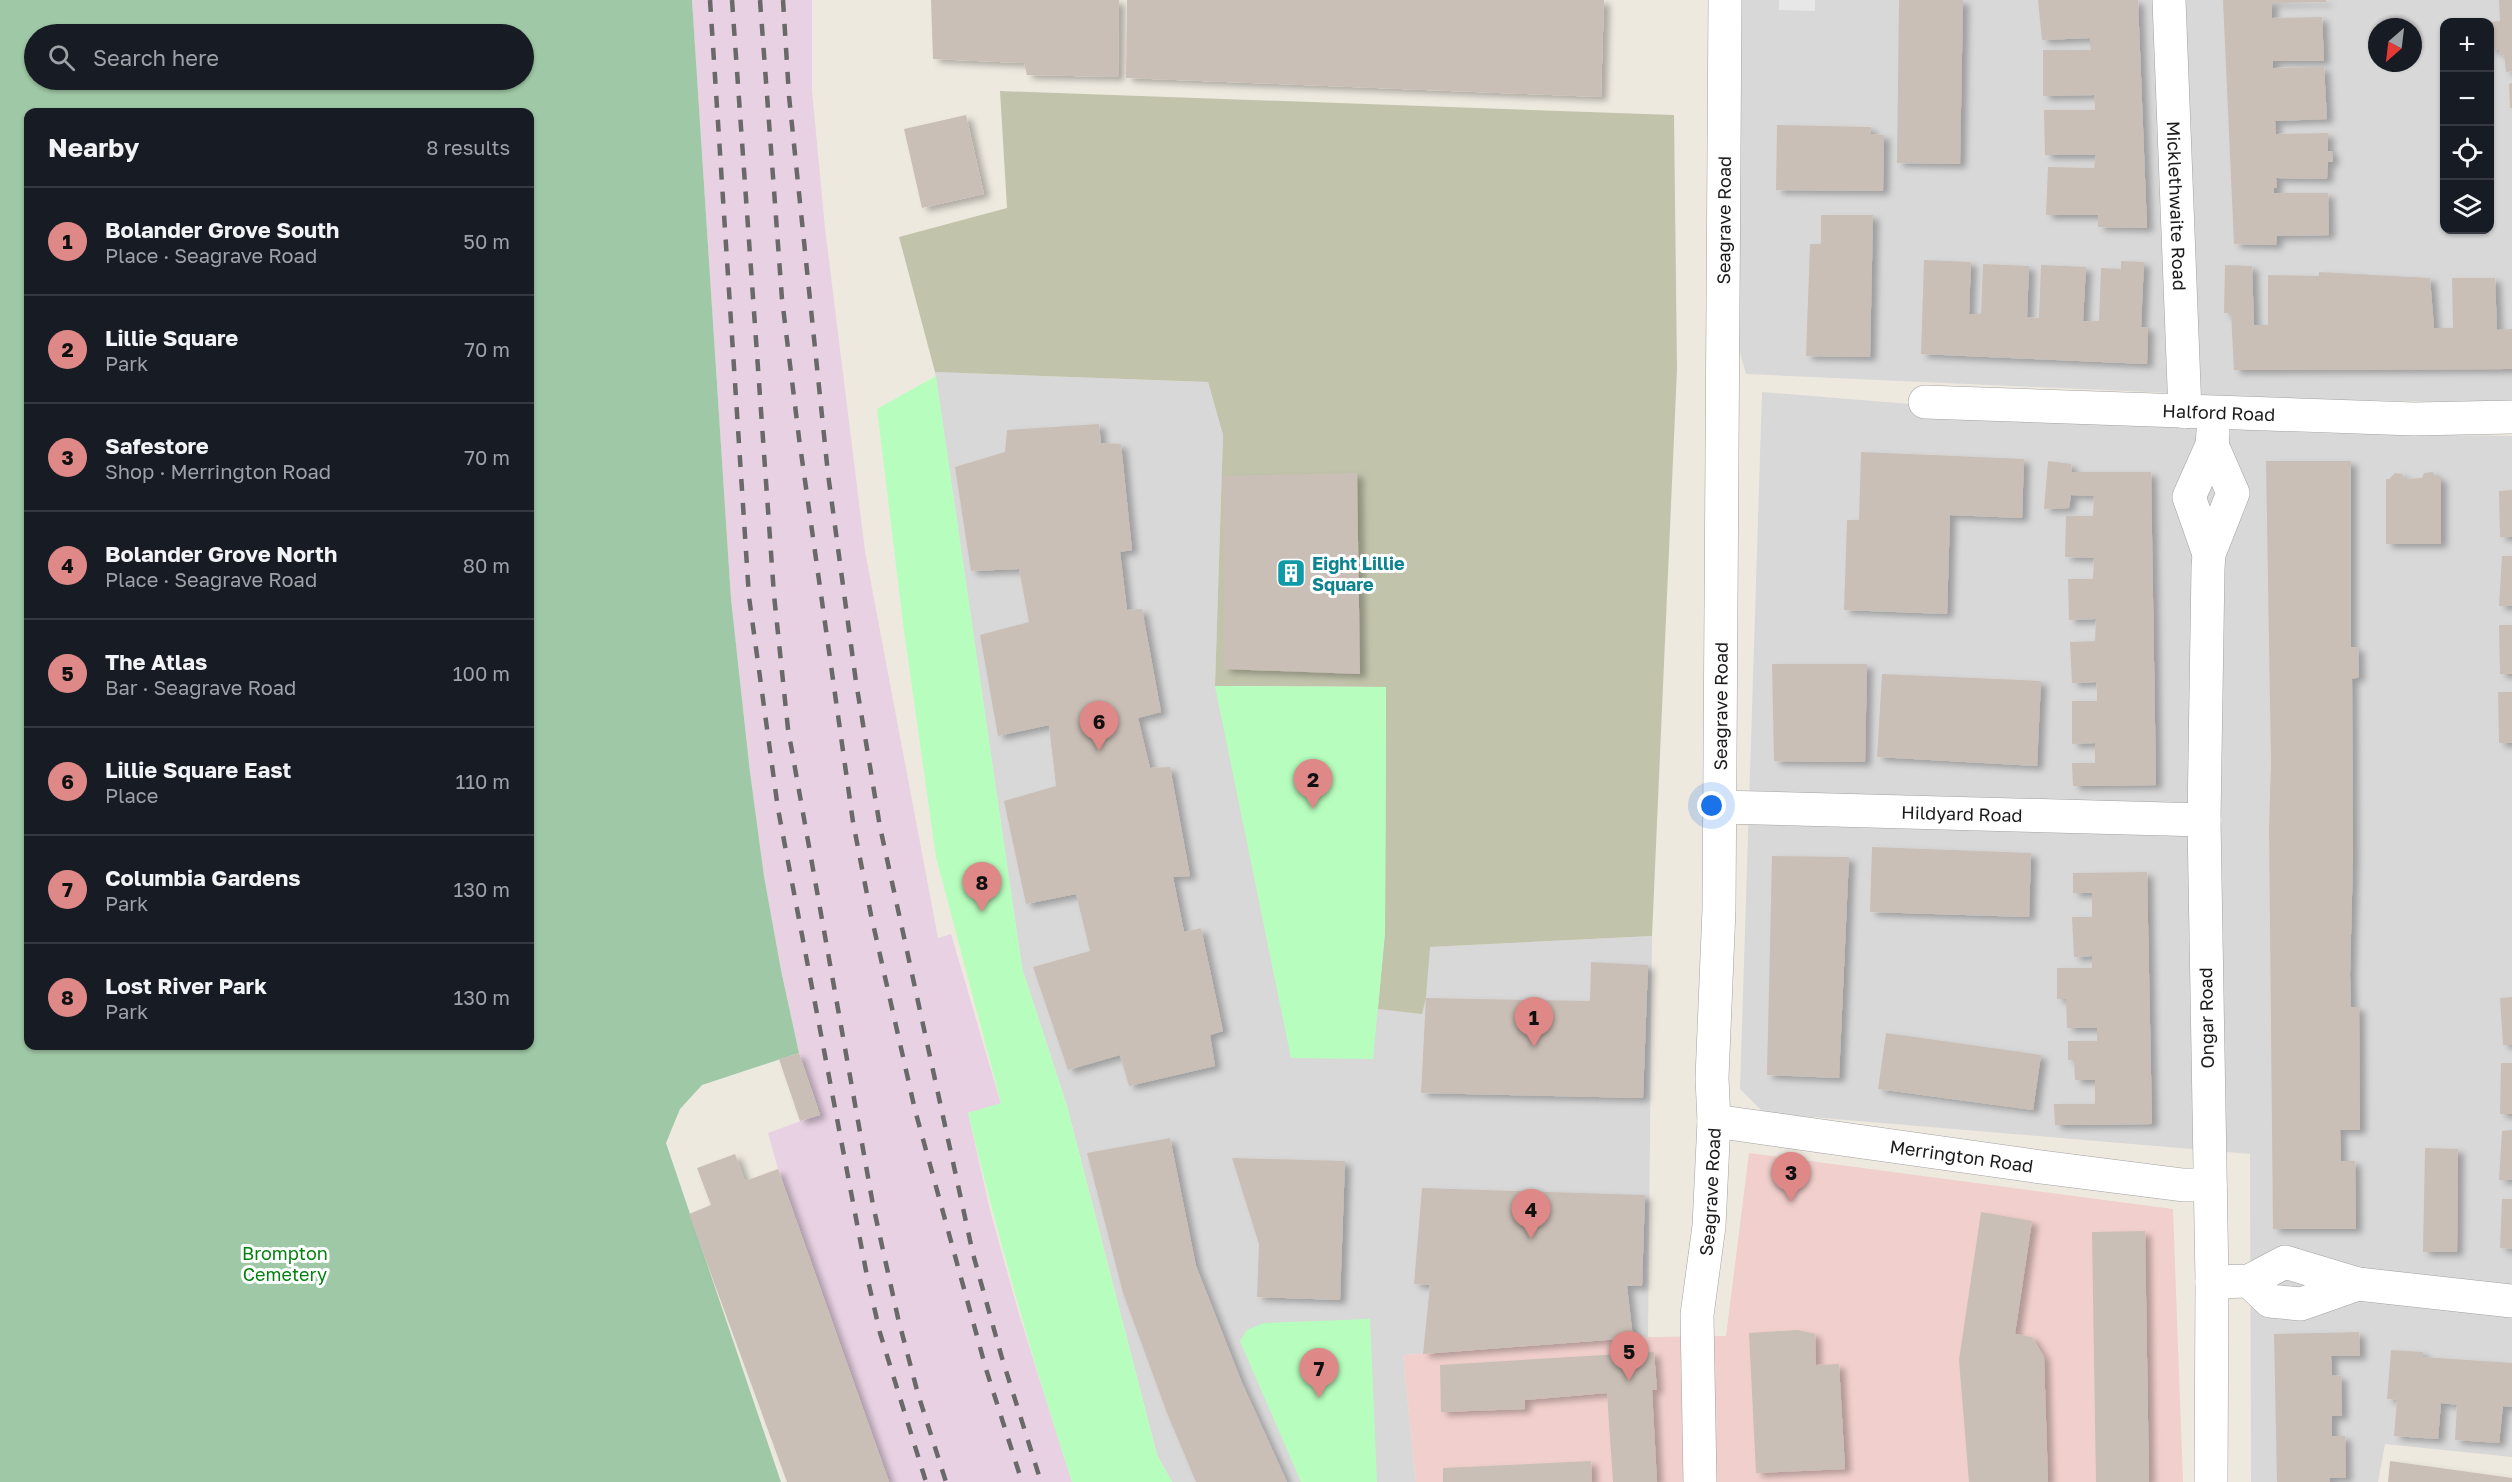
<!DOCTYPE html>
<meta charset="utf-8">
<style>
body{margin:0;font-family:"Golos Text",sans-serif;background:#242831;color:#f1f3f6}
.controls{position:absolute;right:18px;top:18px;display:grid;overflow:hidden;border-radius:12px;box-shadow:0 2px 4px #0004}
.controls button{width:54px;height:54px;display:grid;place-items:center;padding:0;border:0;border-bottom:2px solid #363941;background:#171b24;color:#f1f3f6;font:30px sans-serif}
.compass{position:absolute;left:2368px;top:18px;width:54px;height:54px;border-radius:50%;background:#171b24;box-shadow:0 2px 4px #0004;rotate:208deg}
.you{position:absolute;left:1712px;top:806px;width:21px;height:21px;margin:-15px;border:4px solid #fff;border-radius:50%;background:#1a73e8;box-shadow:0 0 0 9px #1a73e833}
.badge{display:grid;place-items:center;width:39px;height:39px;border-radius:50%;background:#de8887;color:#111;font-size:20px;font-weight:700}
.pin{position:absolute;translate:-50% -50px;filter:drop-shadow(0 2px 3px #0008)}
.pin::after{content:'';position:absolute;top:32px;width:21px;height:18px;background:inherit;clip-path:polygon(0 0,100% 0,50% 100%)}
.list{margin:0;padding:0;list-style:none}
h2{display:flex;justify-content:space-between;align-items:center;height:78px;margin:0;padding:0 24px;font-size:26px}
h2 small{font-size:20px;font-weight:400;color:#9ea1a6}
.list li{display:grid;grid-template-columns:39px 1fr auto;gap:18px;align-items:center;box-sizing:border-box;height:108px;padding:0 24px;border-top:2px solid #363941}
.list b{display:block;font-size:22px;white-space:nowrap}
.list p{margin:0;font-size:20px;white-space:nowrap;color:#9ea1a6}
.list em{font-size:20px;font-style:normal;color:#9ea1a6}
.icon{flex:none;width:33px;height:33px;fill:none;stroke:currentColor;stroke-width:2;stroke-linecap:round;stroke-linejoin:round}
.map{position:relative;flex:none;width:2512px;height:1482px;overflow:hidden}
.search{position:absolute;background:#171b24;box-shadow:0 2px 4px #0004;left:24px;top:24px;width:510px;height:66px;display:flex;align-items:center;gap:15px;box-sizing:border-box;padding:0 21px;border-radius:33px;color:#9ea1a6;font-size:22px}
.panel{position:absolute;background:#171b24;box-shadow:0 2px 4px #0004;left:24px;top:108px;width:510px;height:942px;border-radius:12px}
.map>svg:first-child{display:block}
.residential{fill:#d9d8d8;fill-rule:evenodd}
.commercial{fill:#f1cfcc}
.industrial{fill:#e8d1e3}
.construction{fill:#c2c3ab}
.cemetery{fill:#9fc9a6;fill-rule:evenodd}
.park{fill:#b7febe}
.parking{fill:#e7e7e7}
.building{fill:#cabfb6;filter:url(#shadow)}
.lines{fill:none;stroke-linecap:round;stroke-linejoin:round}
.street-casing{stroke:#a2a2a2;stroke-width:34}
.street{stroke:#fff;stroke-width:33}
.rail{stroke:#696969;stroke-width:4.5;stroke-dasharray:12 12;stroke-linecap:butt}
.labels{text-anchor:middle;dominant-baseline:central;stroke-width:6;stroke-linejoin:round;paint-order:stroke}
.street-label{font-size:18px;fill:#1b1b1b;stroke:#fff}
.culture-label{font-size:18px;font-weight:bold;fill:#0d838f;stroke:#fff;text-anchor:start}
.park-label{font-size:18px;fill:#038010;stroke:#fff}
</style>
<div class="map">
<svg width="2512" height="1482" viewBox="0 0 2512 1482">
<defs>
<filter id="shadow"><feDropShadow dx="6" dy="4" stdDeviation="3" flood-color="#0004"/></filter>
</defs>
<rect width="100%" height="100%" fill="#eee9df"/>
<!-- residential -->
<path class="residential" d="M1739,0H2512V403L2229,398L2171,393L1746,374L1732,325ZM2444,22H2490V230H2444ZM2377,27H2413V63H2377Z
M935,372L1208,382L1223,435L1215,686L1385,932L1378,1009L1426,998L1429,947L1652,936L1648,1337L1403,1355L1416,1482H1172L1157,1455L1067,1106L1022,968Z
M1762,392L2194,427L2318,433L2512,436V1457L2385,1444L2378,1482H2251L2250,1154L1764,1113L1740,1089Z"/>
<!-- commercial -->
<path class="commercial" d="M1749,1153L2173,1209L2183,1482H1416L1403,1355L1648,1337L1726,1336Z"/>
<!-- industrial -->
<path class="industrial" d="M692,0H812V90L825,228L865,551L938,938L951,934L1001,1104L968,1113L990,1210L1019,1314L1072,1482H889L778,1169L768,1133L820,1114L799,1053L781,970L764,876L750,772L731,599Z"/>
<!-- construction -->
<path class="construction" d="M1000,91L1674,115L1677,369L1652,936L1430,947L1426,998L1422,1014L1378,1009L1385,932L1386,687L1215,686L1223,435L1208,382L935,372L899,237L1007,208Z"/>
<!-- cemetery -->
<path class="cemetery" d="M0,0H692L731,599L750,772L764,876L781,970L799,1053L702,1085L680,1109L666,1143L781,1482H0ZM34,34H524V80H34ZM28,112H530V1046H28Z"/>
<!-- park -->
<path class="park" d="M936,376L1022,968L1067,1106L1157,1455L1172,1482H1072C1032,1360 998,1237 968,1113L1001,1103L936,857L904,631L877,409Z
M1215,686L1386,687L1385,932L1373,1059L1291,1058Z
M1370,1319L1377,1482H1301L1240,1341L1247,1330L1264,1323Z"/>
<!-- parking -->
<path class="parking" d="M1779,0H1815V11L1779,10Z"/>
<!-- building -->
<path class="building" d="M931,0H1119L1118,77L1027,75L1024,63L933,59Z
M1127,0H1604L1601,97L1126,78Z
M1899,0H1963L1960,164L1897,163Z
M2038,0H2138L2147,228L2098,227V215H2046L2048,167L2094,168L2096,155H2045L2044,110H2095L2094,95L2043,96V50H2091L2090,45V38L2042,40Z
M2223,0H2326V2L2272,3V18L2322,17L2324,61H2273V68L2324,67L2327,119L2275,121L2276,134L2328,133V151H2332L2333,162H2328L2327,179L2276,178L2277,188H2274V193H2328L2329,235L2277,236L2276,245L2234,244Z
M2499,0H2512V71L2506,72L2504,55L2500,56L2499,49L2490,50V22L2500,21Z
M2512,83V108H2510L2509,84Z
M966,115L984,194L922,208L904,129Z
M1777,125L1871,127V134L1884,135L1883,191L1776,190Z
M1821,215H1873L1870,357L1806,356L1810,244H1821Z
M1924,260L1971,262L1969,314H1981L1983,264L2029,266L2027,317L2039,318L2041,265L2086,267L2083,321H2099L2101,268L2121,269V261L2144,262L2141,327H2148L2147,364L1921,354Z
M2225,265L2252,266L2254,325H2268V275L2319,276V272L2430,278L2434,328H2453L2452,278H2495L2497,330L2512,329V369L2234,370L2231,313H2224Z
M1099,424L1101,443L1121,444L1132,550L1120,552L1127,610L1142,609L1161,712L1138,718L1150,768L1170,767L1190,876L1173,877L1184,932L1201,928L1223,1031L1210,1035L1215,1066L1129,1086L1120,1055L1068,1070L1033,967L1090,951L1076,894L1026,904L1004,801L1056,786L1049,725L998,736L980,635L1029,622L1019,569L971,571L955,467L1005,452L1007,430Z
M1861,452L2024,459L2022,518L1950,515L1947,614L1844,610L1847,520H1859Z
M2048,461L2071,464L2072,472H2151L2156,785L2073,786L2072,763H2095V743L2072,744V701H2097V692L2096,682L2072,683L2070,642L2095,641L2096,619L2069,620L2068,579H2093L2094,558L2065,557L2066,516H2093L2094,496L2071,495L2069,508L2044,509Z
M2266,461H2351V647H2358L2359,677L2352,679L2353,857L2350,975L2351,1007H2359L2360,1130H2340L2341,1161H2355L2356,1229H2273L2269,827L2271,763Z
M2433,472L2435,477H2441V544H2386V479H2389L2395,473L2402,474L2405,479L2422,478L2424,473Z
M1357,473L1360,674L1224,669L1223,476Z
M2512,490V537H2500L2499,491Z
M2502,556H2512V606H2499Z
M2499,625H2512V674H2500Z
M1772,664H1867L1865,762L1774,761Z
M1882,674L2041,681L2037,766L1877,757Z
M2498,692H2512V743H2499Z
M1872,847L2031,853L2029,917L1870,912Z
M1772,856L1849,857L1839,1078L1767,1075Z
M2147,872L2152,1124L2055,1125L2054,1104H2095V1080H2075L2074,1060H2068V1041H2097V1028H2067L2066,999H2057V968H2092V956L2074,957L2072,917H2092V893H2073V873Z
M1591,962L1648,965L1643,1098L1421,1093L1426,998L1590,1001Z
M2512,997V1045H2503L2500,998Z
M1886,1033L2041,1055L2033,1110L1878,1089Z
M799,1053L820,1115L800,1121L779,1059Z
M2501,1063H2512V1114H2500Z
M2512,1130V1180H2499L2502,1131Z
M1170,1138L1196,1266L1242,1383L1287,1482H1196L1167,1413L1123,1293L1087,1153Z
M2425,1148L2458,1149L2457,1252H2423Z
M735,1154L745,1181L778,1169L889,1482H787L689,1214L711,1205L697,1168Z
M1232,1158L1345,1161L1340,1300L1257,1297L1259,1244Z
M1422,1188L1645,1195L1642,1286H1627L1633,1338L1423,1354L1430,1285L1414,1284Z
M2502,1199H2512V1249L2500,1248Z
M1981,1212L2032,1221L2015,1334L2032,1337L2044,1357L2048,1482H1969L1959,1360Z
M2145,1231L2149,1482H2096L2092,1232Z
M1798,1330L1815,1334L1816,1365L1839,1364L1845,1469L1756,1473L1749,1333Z
M2359,1332L2360,1356H2331L2332,1375L2341,1376L2342,1416H2332V1436H2345L2346,1478H2330V1482H2277L2274,1334Z
M2391,1350L2423,1352V1357L2512,1363V1407L2503,1406L2499,1443L2455,1440L2457,1405L2450,1404L2441,1403L2438,1439L2394,1436L2397,1400L2387,1399Z
M1654,1352L1657,1390H1652L1657,1482H1613L1607,1393L1525,1400V1409L1441,1412L1440,1365Z
M1591,1461L1592,1482H1443V1468Z
M2390,1461L2512,1478V1482H2388Z"/>
<g class="lines">
<!-- street casing -->
<g class="street-casing">
<g id="street">
<path id="s1" d="M2169,0L2185,412"/>
<path id="s2" d="M1925,402L2414,419L2512,417"/>
<path d="M2209,554L2189,497L2212,445L2213,432"/>
<path id="s3" d="M1720,807L2204,820"/>
<path id="s4" d="M1714,1121L2034,1166L2183,1185H2210"/>
<path d="M2249,1281L2270,1301L2301,1304L2358,1284"/>
<path d="M2212,1282L2249,1281L2285,1262L2358,1284L2512,1301"/>
<path id="s5" d="M1700,1482L1697,1315L1709,1226L1714,1121L1712,1078L1719,909L1725,0"/>
<path d="M2211,1482L2212,1282L2204,820L2208,568L2209,554L2233,493L2212,445"/>
</g>
</g>
<!-- street -->
<use href="#street" class="street"/>
<!-- rail -->
<path class="rail" d="M710,0L749,597L778,809L867,1276L880,1333L926,1482
M732,0L774,595L788,729L873,1205L898,1318L918,1394L946,1482
M760,0L782,299L799,438L853,822L871,915L915,1110L986,1369L1022,1482
M783,0L789,96L828,474L856,682L880,827L973,1254L1002,1358L1041,1482"/>
</g>
<!-- icons -->
<defs>
<g id="building-square" transform="scale(1.5)"><rect x="-9" y="-9" width="18" height="18" rx="4" fill="#0f9aa8" stroke="#fff"/><path d="M-4-6H4V6H1V3H-1V6H-4ZM-2.5-4.3h1.7v1.8h-1.7ZM.8-4.3h1.7v1.8H.8ZM-2.5-1h1.7V.8h-1.7ZM.8-1h1.7V.8H.8Z" fill="#fff"/></g>
</defs>
<g fill-rule="evenodd">
<use href="#building-square" x="1291" y="573"/>
</g>
<g class="labels">
<!-- street labels -->
<g class="street-label">
<text stroke="none"><textPath href="#s1" startOffset="206">Micklethwaite Road</textPath></text>
<text stroke="none"><textPath href="#s5" startOffset="1263">Seagrave Road</textPath></text>
<text stroke="none"><textPath href="#s2" startOffset="294">Halford Road</textPath></text>
<text stroke="none"><textPath href="#s5" startOffset="777">Seagrave Road</textPath></text>
<text stroke="none"><textPath href="#s3" startOffset="242">Hildyard Road</textPath></text>
<text transform="translate(2206 1018) rotate(-91)">Ongar Road</text>
<text stroke="none"><textPath href="#s4" startOffset="250">Merrington Road</textPath></text>
<text stroke="none"><textPath href="#s5" startOffset="291">Seagrave Road</textPath></text>
</g>
<!-- culture labels -->
<g class="culture-label">
<text x="1312" y="563">Eight Lillie<tspan x="1312" dy="21">Square</tspan></text>
</g>
<!-- park labels -->
<g class="park-label">
<text x="285" y="1253">Brompton<tspan x="285" dy="21">Cemetery</tspan></text>
</g>
</g>
</svg>
<div class="controls">
<button>+</button>
<button>−</button>
<button><svg class="icon" aria-label="locate" viewBox="0 0 24 24"><circle cx="12" cy="12" r="6"/><path d="M12 2v4M12 18v4M2 12h4M18 12h4"/></svg></button>
<button><svg class="icon" aria-label="layers" viewBox="0 0 24 24"><path d="M12 4l9 5-9 5-9-5zM3 14l9 5 9-5"/></svg></button>
</div>
<svg class="compass" viewBox="-18 -18 36 36"><path d="M0-13l5 13h-10z" fill="#e53935"/><path d="M0 13l5-13h-10z" fill="#9ea1a6"/></svg>
<div class="you"></div>
<div class="pin badge" style="left:1534px;top:1047px">1</div>
<div class="pin badge" style="left:1313px;top:809px">2</div>
<div class="pin badge" style="left:1791px;top:1202px">3</div>
<div class="pin badge" style="left:1531px;top:1239px">4</div>
<div class="pin badge" style="left:1629px;top:1381px">5</div>
<div class="pin badge" style="left:1099px;top:751px">6</div>
<div class="pin badge" style="left:1319px;top:1398px">7</div>
<div class="pin badge" style="left:982px;top:912px">8</div>
<div class="search"><svg class="icon" aria-label="search" viewBox="0 0 24 24"><circle cx="10" cy="10" r="6"/><path d="M15 15l6 6"/></svg>Search here</div>
<section class="panel">
<h2>Nearby<small>8 results</small></h2>
<ul class="list">
<li><span class="badge">1</span><div><b>Bolander Grove South</b><p>Place · Seagrave Road</p></div><em>50 m</em></li>
<li><span class="badge">2</span><div><b>Lillie Square</b><p>Park</p></div><em>70 m</em></li>
<li><span class="badge">3</span><div><b>Safestore</b><p>Shop · Merrington Road</p></div><em>70 m</em></li>
<li><span class="badge">4</span><div><b>Bolander Grove North</b><p>Place · Seagrave Road</p></div><em>80 m</em></li>
<li><span class="badge">5</span><div><b>The Atlas</b><p>Bar · Seagrave Road</p></div><em>100 m</em></li>
<li><span class="badge">6</span><div><b>Lillie Square East</b><p>Place</p></div><em>110 m</em></li>
<li><span class="badge">7</span><div><b>Columbia Gardens</b><p>Park</p></div><em>130 m</em></li>
<li><span class="badge">8</span><div><b>Lost River Park</b><p>Park</p></div><em>130 m</em></li>
</ul>
</section>
</div>
